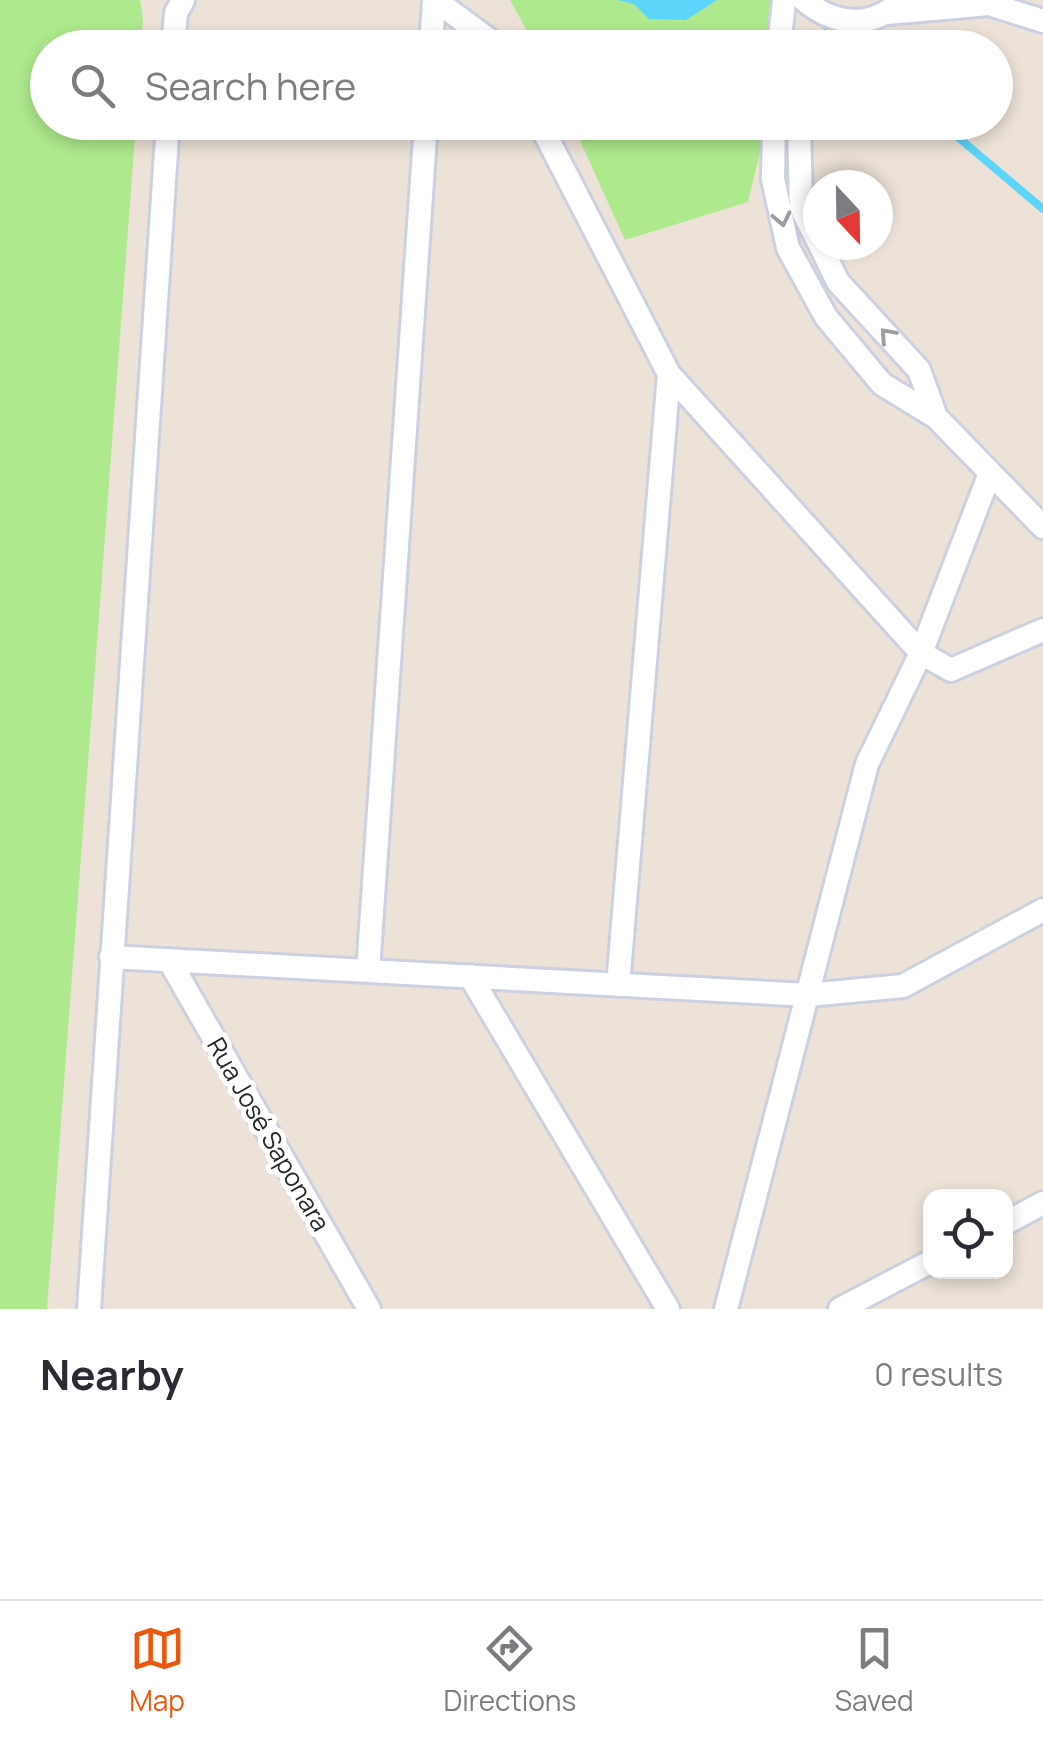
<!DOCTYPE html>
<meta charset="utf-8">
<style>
body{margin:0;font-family:Manrope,sans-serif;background:#f7f7f7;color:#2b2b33}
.controls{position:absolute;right:30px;bottom:30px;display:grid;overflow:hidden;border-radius:20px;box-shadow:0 5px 15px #0003}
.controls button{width:90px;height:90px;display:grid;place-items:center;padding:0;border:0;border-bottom:2px solid #e1e1e2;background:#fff;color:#2b2b33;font:50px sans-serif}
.compass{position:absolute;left:803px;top:170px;width:90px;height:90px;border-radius:50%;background:#fff;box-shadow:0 5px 15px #0003;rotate:158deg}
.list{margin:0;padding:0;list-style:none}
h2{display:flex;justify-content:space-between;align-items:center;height:130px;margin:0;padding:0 40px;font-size:42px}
h2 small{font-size:32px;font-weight:400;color:#7c7c81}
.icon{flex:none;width:55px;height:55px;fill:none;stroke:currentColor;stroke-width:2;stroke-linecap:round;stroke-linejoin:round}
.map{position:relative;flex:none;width:1043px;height:1309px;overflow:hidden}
.search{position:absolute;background:#fff;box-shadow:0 5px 15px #0003;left:30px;right:30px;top:30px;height:110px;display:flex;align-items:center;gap:25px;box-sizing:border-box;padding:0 35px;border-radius:55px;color:#7c7c81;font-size:38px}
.sheet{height:290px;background:#fff}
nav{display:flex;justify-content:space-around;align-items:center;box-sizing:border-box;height:140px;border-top:2px solid #e1e1e2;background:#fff;font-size:28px;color:#7c7c81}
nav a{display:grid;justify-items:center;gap:5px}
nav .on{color:#ea580c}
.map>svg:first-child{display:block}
.green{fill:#aee98d}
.water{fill:#5dd4fa}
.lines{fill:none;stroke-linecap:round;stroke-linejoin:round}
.stream{stroke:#5dd4fa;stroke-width:8}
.street-casing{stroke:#ccd1e2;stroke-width:28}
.street{stroke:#fff;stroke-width:22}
.oneway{stroke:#9e9e9e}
.labels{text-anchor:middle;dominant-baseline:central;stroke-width:10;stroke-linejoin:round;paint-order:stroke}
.street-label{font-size:25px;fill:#272727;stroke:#fff}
</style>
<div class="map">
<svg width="1043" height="1309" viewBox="0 0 1043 1309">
<rect width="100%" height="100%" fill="#ece2d7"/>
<!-- green -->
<path class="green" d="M0,0H140L143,21L141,47L48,48V122L136,123L47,1309H0Z
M510,0H778L769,48L536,47Z
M572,123H761L760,152L748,202L625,240Z"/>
<!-- water -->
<path class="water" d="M618,0H717L686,20L649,19L634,4Z"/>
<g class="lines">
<!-- stream -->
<path class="stream" d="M821,22L837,35
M940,122L1043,209"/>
<!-- street casing -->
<g class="street-casing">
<path id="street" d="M435,0L488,39L493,48
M804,0C831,23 867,30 896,5
M887,13L989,4L1043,21
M173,48L176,13L183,0
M431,48L434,0
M779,48L784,0
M846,48L865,21
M539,122L669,374L921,653L951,670L1043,630
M774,122L773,179L788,248L826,317L882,384L936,417L1043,527
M799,122L801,207L818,241
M820,245L838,282L919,370L936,417
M111,957L808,995L903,986L1043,910
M169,960L369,1309
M368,971L426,122
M470,976L668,1309
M618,985L669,374
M1006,1223L1043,1203
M89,1309L168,122
M726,1309L867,764L921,653L990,473
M840,1309L930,1262"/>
</g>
<!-- street -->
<use href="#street" class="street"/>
</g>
<!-- one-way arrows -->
<defs><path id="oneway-chevron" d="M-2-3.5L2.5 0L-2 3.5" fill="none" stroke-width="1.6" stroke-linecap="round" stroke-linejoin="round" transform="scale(2.5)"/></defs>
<g class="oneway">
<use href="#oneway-chevron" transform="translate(782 219) rotate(78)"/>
<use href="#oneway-chevron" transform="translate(887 335) rotate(-132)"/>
</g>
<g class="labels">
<!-- street labels -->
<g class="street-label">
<text transform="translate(269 1134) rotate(60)">Rua José Saponara</text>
</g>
</g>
</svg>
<div class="controls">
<button><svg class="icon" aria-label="locate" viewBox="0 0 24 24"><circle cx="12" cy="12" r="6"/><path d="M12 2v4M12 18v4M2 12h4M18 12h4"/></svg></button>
</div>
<svg class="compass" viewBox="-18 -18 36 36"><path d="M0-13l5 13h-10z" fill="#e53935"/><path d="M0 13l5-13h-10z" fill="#7c7c81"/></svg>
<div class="search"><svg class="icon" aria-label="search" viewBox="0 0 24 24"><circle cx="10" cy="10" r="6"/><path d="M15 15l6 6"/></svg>Search here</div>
</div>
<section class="sheet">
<h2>Nearby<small>0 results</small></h2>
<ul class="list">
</ul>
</section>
<nav>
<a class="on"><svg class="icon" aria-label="map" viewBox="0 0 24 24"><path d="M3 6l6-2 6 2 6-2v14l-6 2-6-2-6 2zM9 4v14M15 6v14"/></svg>Map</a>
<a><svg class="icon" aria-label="directions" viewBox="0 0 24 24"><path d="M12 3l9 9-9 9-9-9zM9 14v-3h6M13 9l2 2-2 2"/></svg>Directions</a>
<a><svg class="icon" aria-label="saved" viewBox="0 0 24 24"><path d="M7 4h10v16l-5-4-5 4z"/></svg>Saved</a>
</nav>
